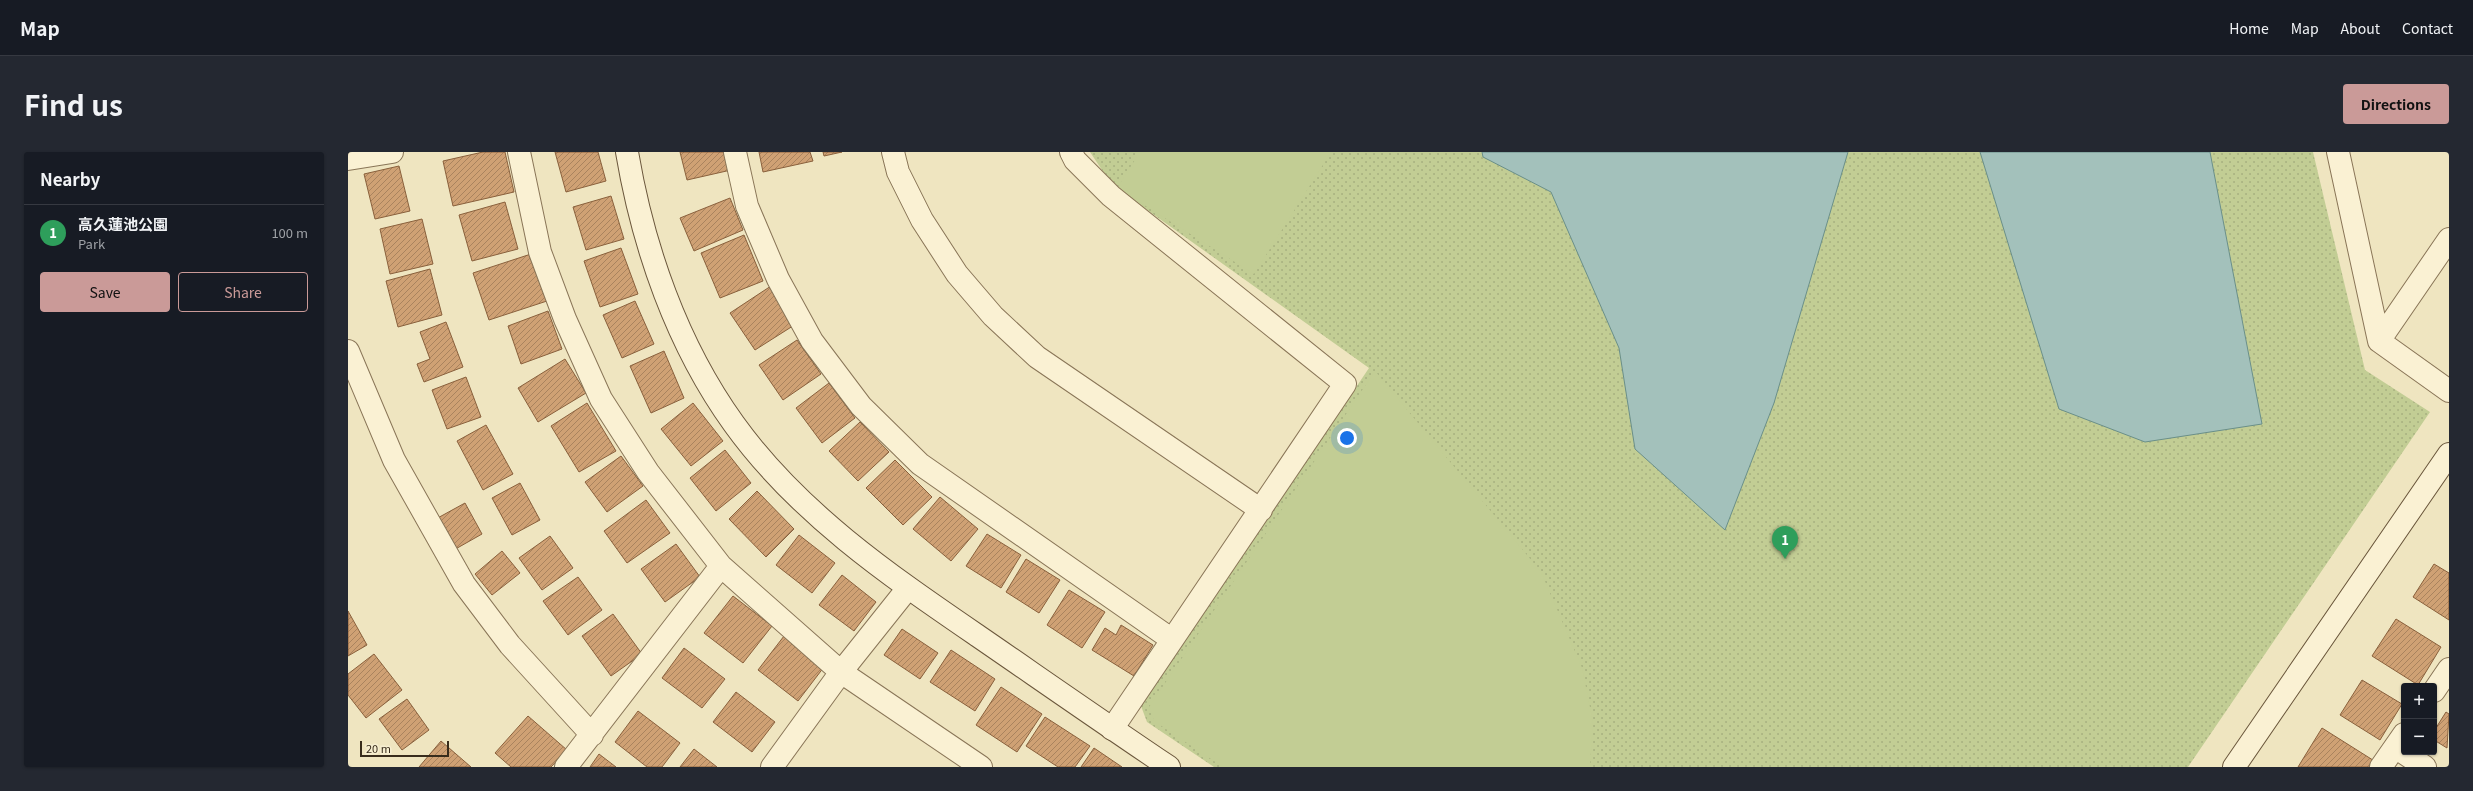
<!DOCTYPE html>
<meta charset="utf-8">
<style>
body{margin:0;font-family:Georgia,"Noto Sans JP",serif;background:#242831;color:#f1f3f6}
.controls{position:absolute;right:12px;bottom:12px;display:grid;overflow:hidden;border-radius:4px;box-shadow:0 1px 3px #0004}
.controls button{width:36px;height:36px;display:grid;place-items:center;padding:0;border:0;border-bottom:1px solid #363941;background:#171b24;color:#f1f3f6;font:20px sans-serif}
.scale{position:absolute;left:12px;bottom:10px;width:89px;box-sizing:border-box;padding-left:4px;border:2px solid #382c1c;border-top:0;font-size:11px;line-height:14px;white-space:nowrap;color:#382c1c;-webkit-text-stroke:3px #f6eed0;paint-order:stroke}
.you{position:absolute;left:999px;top:286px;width:14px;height:14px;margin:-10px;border:3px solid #fff;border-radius:50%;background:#1a73e8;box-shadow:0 0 0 6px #1a73e833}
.badge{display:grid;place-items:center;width:26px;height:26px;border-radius:50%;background:#ca9a98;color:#fff;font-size:13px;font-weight:700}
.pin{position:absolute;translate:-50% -33px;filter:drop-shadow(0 1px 2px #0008)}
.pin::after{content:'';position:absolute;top:21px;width:14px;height:12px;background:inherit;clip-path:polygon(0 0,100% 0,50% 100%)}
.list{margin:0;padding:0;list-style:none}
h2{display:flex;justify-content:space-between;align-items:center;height:52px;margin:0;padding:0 16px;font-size:17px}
h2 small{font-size:13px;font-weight:400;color:#9ea1a6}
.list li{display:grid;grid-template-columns:26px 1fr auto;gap:12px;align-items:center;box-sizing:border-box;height:56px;padding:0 16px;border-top:1px solid #363941}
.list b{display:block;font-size:15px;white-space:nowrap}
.list p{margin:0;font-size:13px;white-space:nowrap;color:#9ea1a6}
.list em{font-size:13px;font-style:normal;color:#9ea1a6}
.actions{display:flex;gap:8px;padding:12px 16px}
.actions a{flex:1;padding:9px 0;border:1px solid #ca9a98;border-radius:4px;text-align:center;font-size:14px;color:#ca9a98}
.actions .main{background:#ca9a98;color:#111}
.map{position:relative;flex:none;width:2101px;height:615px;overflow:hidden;border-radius:4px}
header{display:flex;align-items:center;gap:24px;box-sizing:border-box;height:56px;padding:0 20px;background:#171b24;border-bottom:1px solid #363941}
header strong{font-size:19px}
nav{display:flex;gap:22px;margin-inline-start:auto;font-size:14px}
.intro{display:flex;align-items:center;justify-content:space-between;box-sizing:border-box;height:96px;padding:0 24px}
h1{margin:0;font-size:28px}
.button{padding:10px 18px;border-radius:4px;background:#ca9a98;color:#111;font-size:14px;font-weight:700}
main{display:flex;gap:24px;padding:0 24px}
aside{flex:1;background:#171b24;border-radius:4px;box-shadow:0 1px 3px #0004}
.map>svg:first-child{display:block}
.park{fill:url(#park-dots)}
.garden{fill:#c2cd94}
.water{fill:#a3c1bb;stroke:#6a8f89}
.building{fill:url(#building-hatch);stroke:#89603c}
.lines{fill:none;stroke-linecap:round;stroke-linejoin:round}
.street-casing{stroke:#897557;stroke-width:24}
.secondary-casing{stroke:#6a563b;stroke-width:24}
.street{stroke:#faf1d3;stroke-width:22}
.secondary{stroke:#faf1d3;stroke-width:22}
</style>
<header>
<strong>Map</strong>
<nav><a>Home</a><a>Map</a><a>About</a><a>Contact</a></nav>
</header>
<div class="intro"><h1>Find us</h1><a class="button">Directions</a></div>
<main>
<aside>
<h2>Nearby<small></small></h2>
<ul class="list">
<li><span class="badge" style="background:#2e9e5b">1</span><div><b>高久蓮池公園</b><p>Park</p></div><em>100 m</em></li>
</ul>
<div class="actions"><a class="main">Save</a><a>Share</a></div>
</aside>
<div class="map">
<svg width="2101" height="615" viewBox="0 0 2101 615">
<defs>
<pattern id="park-dots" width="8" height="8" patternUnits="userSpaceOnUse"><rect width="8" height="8" fill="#c2cd94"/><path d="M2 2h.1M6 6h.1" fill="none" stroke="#a7b07f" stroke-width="1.8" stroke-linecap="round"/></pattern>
<pattern id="building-hatch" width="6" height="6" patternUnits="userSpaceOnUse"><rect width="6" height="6" fill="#cfa174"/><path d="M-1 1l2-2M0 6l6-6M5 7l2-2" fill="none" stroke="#a9835e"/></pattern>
</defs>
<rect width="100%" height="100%" fill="#efe5c0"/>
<!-- park -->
<path class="park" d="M742,0H1965L2017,218L2082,260L1840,615H866L799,570L793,554L1021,216L764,33Z"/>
<!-- garden -->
<path class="garden" d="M792,0H983L906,122L769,36Z
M1027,219L1193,420L1234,516L1245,570L1242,615H875L806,569L801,555Z"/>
<!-- water -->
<path class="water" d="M1134,0H1500L1426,251L1377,378L1287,297L1271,196L1203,40L1135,5Z
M1632,0H1862L1914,272L1797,290L1711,257Z"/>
<!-- building -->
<path class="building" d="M135,0H157L166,40L105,54L95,9Z
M207,0H250L258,29L218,40Z
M332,0H379L383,18L339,28Z
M411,0H462L465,9L415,20Z
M475,0H494L476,4Z
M51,14L62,59L27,67L16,22Z
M263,44L276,87L238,98L225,55Z
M382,46L395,78L346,99L332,66Z
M157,50L170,97L124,109L111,63Z
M74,67L85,112L42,122L32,77Z
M396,83L415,129L372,146L353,101Z
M273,96L290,142L252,155L236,109Z
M183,102L199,149L141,168L125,121Z
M82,117L94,163L50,175L38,129Z
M423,134L448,172L407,198L382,161Z
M287,149L306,192L274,206L255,163Z
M200,159L214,197L173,212L160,174Z
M98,170L115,215L76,230L69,212L82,207L72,180Z
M449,188L473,222L435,248L411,213Z
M316,199L336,246L303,261L282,214Z
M217,207L238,241L190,270L170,236Z
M118,225L133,265L99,277L84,238Z
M481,231L507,266L474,291L448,256Z
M239,251L268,299L231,320L203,274Z
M345,251L375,289L343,314L313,277Z
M512,270L541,300L510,329L481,299Z
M138,273L165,322L135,338L109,289Z
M377,298L403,331L368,359L342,326Z
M273,304L295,334L259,360L237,330Z
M547,308L584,345L555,373L518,336Z
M172,331L192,368L164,383L144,346Z
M409,339L446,377L418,405L381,367Z
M592,345L630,377L603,409L565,377Z
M298,348L322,381L279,411L256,379Z
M117,351L134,382L104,399L86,368Z
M639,382L673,403L653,436L618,414Z
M451,383L487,411L464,441L428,413Z
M202,384L225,416L194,438L171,406Z
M328,392L352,425L317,450L293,417Z
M154,399L172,421L144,443L127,422Z
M678,407L712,428L691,461L658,440Z
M2086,412L2101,421V468L2065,445Z
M494,423L528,450L506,479L471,453Z
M230,425L254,458L220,483L195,449Z
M721,438L757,460L734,496L699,473Z
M385,444L424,474L395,511L356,481Z
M0,459L19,493L0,504Z
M265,462L294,502L263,524L234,484Z
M2048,467L2093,495L2070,533L2024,504Z
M773,473L805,493L786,524L744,498L757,476L768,483Z
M554,477L590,501L572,527L536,503Z
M436,484L476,515L450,549L410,518Z
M336,496L377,527L354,556L314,526Z
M603,498L647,527L627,559L582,530Z
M26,502L54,538L18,566L0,543V522Z
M2014,528L2054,552L2032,588L1992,563Z
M653,535L694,562L669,600L628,573Z
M388,540L427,570L404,600L365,570Z
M59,547L81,578L54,598L31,567Z
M290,559L332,591L314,615H299L267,590Z
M2098,560L2101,562L2099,596L2086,588V579Z
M180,564L219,598L203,615H163L147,601Z
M697,565L742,594L727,615H710L678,594Z
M1974,576L2028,610L2025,615H1950Z
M93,589L123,615H71Z
M746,596L774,615H733Z
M346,597L369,615H332Z
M251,602L268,615H242Z"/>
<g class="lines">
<!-- street casing -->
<g class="street-casing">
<path id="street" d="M171,0L192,100L217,167L253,247L300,320L373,414L493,520L633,615
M387,0L399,54L430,127L464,189L513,254L572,312L823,487
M545,0L550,20L574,68L609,122L645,164L689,205L913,358
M723,0L727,8L763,44L997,232L764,577
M1990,0L2031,189L2101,239
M0,7L44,0
M2031,189L2101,87
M0,199L46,308L116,432L162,493L244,583
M2086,539L2101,517
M2047,595L2077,615
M218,615L373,414
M424,615L493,520L560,436
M2033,615L2056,582"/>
</g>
<!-- secondary casing -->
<g class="secondary-casing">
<path id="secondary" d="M279,0C295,95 329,193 386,272C450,361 541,423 630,484C694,528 757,572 821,615
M1886,615L2101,302"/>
</g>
<!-- street -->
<use href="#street" class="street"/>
<!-- secondary -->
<use href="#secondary" class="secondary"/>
</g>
</svg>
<div class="controls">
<button>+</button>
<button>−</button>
</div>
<div class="scale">20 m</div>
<div class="you"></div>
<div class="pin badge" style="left:1437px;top:407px;background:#2e9e5b">1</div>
</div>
</main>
